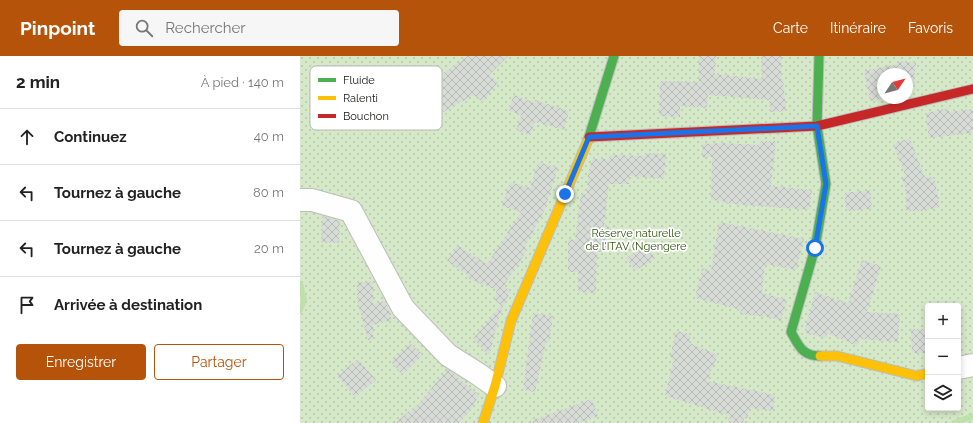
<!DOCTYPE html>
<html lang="fr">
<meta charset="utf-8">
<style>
body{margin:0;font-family:Raleway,sans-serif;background:#f6f6f6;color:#222}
.controls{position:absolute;right:12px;bottom:12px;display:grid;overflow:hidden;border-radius:4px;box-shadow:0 2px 6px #0003}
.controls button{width:36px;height:36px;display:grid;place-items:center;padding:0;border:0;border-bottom:1px solid #e0e0e0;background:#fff;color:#222;font:20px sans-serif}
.compass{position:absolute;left:577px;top:12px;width:36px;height:36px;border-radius:50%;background:#fff;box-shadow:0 2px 6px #0003;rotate:55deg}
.stop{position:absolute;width:12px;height:12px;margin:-9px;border:3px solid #1a73e8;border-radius:50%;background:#fff}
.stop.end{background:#1a73e8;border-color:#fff;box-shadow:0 1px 4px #0008}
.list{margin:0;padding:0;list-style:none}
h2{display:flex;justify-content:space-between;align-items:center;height:52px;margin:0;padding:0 16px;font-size:17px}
h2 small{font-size:13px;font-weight:400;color:#767676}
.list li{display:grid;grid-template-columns:26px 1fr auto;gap:12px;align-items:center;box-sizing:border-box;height:56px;padding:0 16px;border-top:1px solid #e0e0e0}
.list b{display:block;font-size:15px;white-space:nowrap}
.list em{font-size:13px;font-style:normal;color:#767676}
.actions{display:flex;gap:8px;padding:12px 16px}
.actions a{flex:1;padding:9px 0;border:1px solid #b45309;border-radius:4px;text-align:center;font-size:14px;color:#b45309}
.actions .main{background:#b45309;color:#fff}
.icon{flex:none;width:22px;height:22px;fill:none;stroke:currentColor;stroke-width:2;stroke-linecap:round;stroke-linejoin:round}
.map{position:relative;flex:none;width:673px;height:367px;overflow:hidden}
header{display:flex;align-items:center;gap:24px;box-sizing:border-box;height:56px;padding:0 20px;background:#b45309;color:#fff}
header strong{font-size:19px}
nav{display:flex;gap:22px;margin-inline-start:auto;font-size:14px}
.search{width:280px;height:36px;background:#f6f6f6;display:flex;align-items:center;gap:10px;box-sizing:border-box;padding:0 14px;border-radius:4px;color:#767676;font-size:15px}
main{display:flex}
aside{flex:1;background:#fff}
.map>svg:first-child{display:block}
.park{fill:url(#park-dots);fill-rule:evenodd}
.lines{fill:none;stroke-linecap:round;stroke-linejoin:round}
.stream{stroke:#c0e0ab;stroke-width:6}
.building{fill:url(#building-cross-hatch)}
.street-casing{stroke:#bcbeba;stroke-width:24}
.fast-casing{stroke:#bcbeba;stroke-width:11}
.slow-casing{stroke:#bcbeba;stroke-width:11}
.jam-casing{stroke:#bcbeba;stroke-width:11}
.street{stroke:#fdfefd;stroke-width:22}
.fast{stroke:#4caf50;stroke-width:9}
.slow{stroke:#ffc107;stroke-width:9}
.jam{stroke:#c62828;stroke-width:9}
.route{stroke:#1a73e8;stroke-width:5}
.labels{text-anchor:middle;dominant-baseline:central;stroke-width:3.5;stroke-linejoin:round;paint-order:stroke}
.park-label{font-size:11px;fill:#30560a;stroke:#fff}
.key{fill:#fff;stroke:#b9b9b8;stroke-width:1}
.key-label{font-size:11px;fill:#151713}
</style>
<header>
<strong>Pinpoint</strong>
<div class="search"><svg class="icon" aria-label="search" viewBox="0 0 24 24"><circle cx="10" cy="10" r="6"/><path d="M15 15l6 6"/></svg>Rechercher</div>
<nav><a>Carte</a><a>Itinéraire</a><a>Favoris</a></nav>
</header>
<main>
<aside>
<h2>2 min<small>À pied · 140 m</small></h2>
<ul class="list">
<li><svg class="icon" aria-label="ahead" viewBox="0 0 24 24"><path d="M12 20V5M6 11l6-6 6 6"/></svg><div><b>Continuez</b></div><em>40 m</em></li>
<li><svg class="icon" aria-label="left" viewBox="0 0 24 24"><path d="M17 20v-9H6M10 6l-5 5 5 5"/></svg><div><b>Tournez à gauche</b></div><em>80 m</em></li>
<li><svg class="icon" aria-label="left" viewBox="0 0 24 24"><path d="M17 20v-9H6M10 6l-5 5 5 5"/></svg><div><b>Tournez à gauche</b></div><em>20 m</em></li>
<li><svg class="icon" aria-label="arrive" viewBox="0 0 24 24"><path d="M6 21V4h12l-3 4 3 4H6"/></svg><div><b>Arrivée à destination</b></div></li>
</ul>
<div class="actions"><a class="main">Enregistrer</a><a>Partager</a></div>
</aside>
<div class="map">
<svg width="673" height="367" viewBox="0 0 673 367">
<defs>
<pattern id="park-dots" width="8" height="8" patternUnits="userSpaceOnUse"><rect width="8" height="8" fill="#d5e8c8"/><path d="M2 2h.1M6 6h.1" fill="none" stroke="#b6c6ab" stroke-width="1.8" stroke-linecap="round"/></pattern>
<pattern id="building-cross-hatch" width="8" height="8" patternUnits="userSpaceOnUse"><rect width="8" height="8" fill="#d8dcd6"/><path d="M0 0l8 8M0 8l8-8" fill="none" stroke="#b8bcb7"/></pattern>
</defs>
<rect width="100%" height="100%" fill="#f2f6ef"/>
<!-- park -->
<path class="park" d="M0,0H673V367H0ZM583,18H607V42H583ZM628,250H658V352H628Z"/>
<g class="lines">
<!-- stream -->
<path class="stream" d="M0,228L4,244L0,254
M654,367L673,360"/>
</g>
<!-- building -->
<path class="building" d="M168,0H208L189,19L198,26L183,46L174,39L141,57L134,43L145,37L135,23Z
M399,0H416L415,18L462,23L461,0H481V23H483L486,55L470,56L469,44L408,39L407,52L380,50V61L359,60L360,25L399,26Z
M598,5L616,7L613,34L607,36V18H583V42L570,45L564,15L598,8Z
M214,39L235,47V44L269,55L264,74L235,66L230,79L216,74L221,59L208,54Z
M649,52V56L673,53V77L629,82L626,57Z
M610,82L625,122L634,121L640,151L622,155H606V134L602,122L606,121L593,88Z
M460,85H476L471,130L512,134L509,154L422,147L423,145L411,144L412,101H402L403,88L422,87L459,89Z
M345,97L366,98L364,123L329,120V128H309L304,170H309L310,195L297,196L296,237L278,236V216H268V183L275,184L281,137L287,138L288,116L293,103H309V99L345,100Z
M238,106L258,112L245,153L225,191L228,193L203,231L211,234L199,260L190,297L188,299L173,283L201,249L194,243L197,234L166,222L168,219L147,205L157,189L187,208L221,156L202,150L210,126L230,132Z
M570,134L572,153L546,155L544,137Z
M22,160L40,165L39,187L21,186Z
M419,166L504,183L496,214L465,208L462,237L487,244L481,265L469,261L440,258L441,254L395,242L402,212L411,215Z
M347,189L355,202L335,215L326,202Z
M562,204L581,210L567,256L600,258L598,286L560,283L557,290L528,277L526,282L506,277L505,274L515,236L548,247Z
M57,226H73V248L85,245L88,251L92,264L73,269V284H68L57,244Z
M233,257L253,260L249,286H246L235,336L223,334Z
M611,273H628V297H612Z
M376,275L391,278L389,287L418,299L407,325L475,339L473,355L450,352L447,363L444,362L443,367H428L430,359L415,356V355L365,340L374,302L370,301Z
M110,287L123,299L103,319L91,306Z
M58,303L76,324L55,341L37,320Z
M148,313L179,339L171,353L160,367H95L118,348Z
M292,343L298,360L278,367H232L231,365Z"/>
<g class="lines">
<!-- street casing -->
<g class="street-casing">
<path id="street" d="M0,144H12L51,155L103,252L148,299L178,318L195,330
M658,312L673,309"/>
</g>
<!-- fast casing -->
<g class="fast-casing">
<path id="fast" d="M519,0L517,70L526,128L515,192L491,276C499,290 502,300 520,300
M288,84L314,0"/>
</g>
<!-- slow casing -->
<g class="slow-casing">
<path id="slow" d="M520,300H537L617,320L628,317
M183,367L195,330L211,265L288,84"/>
</g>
<!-- jam casing -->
<g class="jam-casing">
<path id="jam" d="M289,81L517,70L673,33"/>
</g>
<!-- street -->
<use href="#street" class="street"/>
<!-- fast -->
<use href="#fast" class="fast"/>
<!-- slow -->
<use href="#slow" class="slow"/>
<!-- jam -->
<use href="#jam" class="jam"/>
</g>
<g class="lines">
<!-- route -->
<path class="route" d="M265,138L289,81L517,70L526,128L515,192"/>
</g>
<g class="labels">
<!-- park labels -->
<g class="park-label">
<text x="336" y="177">Réserve naturelle<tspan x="336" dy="13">de l'ITAV (Ngengere</tspan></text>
</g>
</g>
<!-- legend -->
<rect x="10" y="10" width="132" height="64" rx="6" class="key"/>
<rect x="18" y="22" width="18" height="4" fill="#4caf50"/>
<rect x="18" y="40" width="18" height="4" fill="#ffc107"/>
<rect x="18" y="58" width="18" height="4" fill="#c62828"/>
<g class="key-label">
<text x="43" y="28">Fluide</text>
<text x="43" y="46">Ralenti</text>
<text x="43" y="64">Bouchon</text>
</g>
</svg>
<div class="controls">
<button>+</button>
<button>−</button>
<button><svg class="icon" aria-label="layers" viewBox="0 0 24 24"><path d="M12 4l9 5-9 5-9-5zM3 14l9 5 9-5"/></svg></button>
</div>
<svg class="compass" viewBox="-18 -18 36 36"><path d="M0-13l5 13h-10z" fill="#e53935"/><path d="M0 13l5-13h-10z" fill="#767676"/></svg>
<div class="stop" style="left:515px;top:192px"></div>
<div class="stop end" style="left:265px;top:138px"></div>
</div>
</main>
